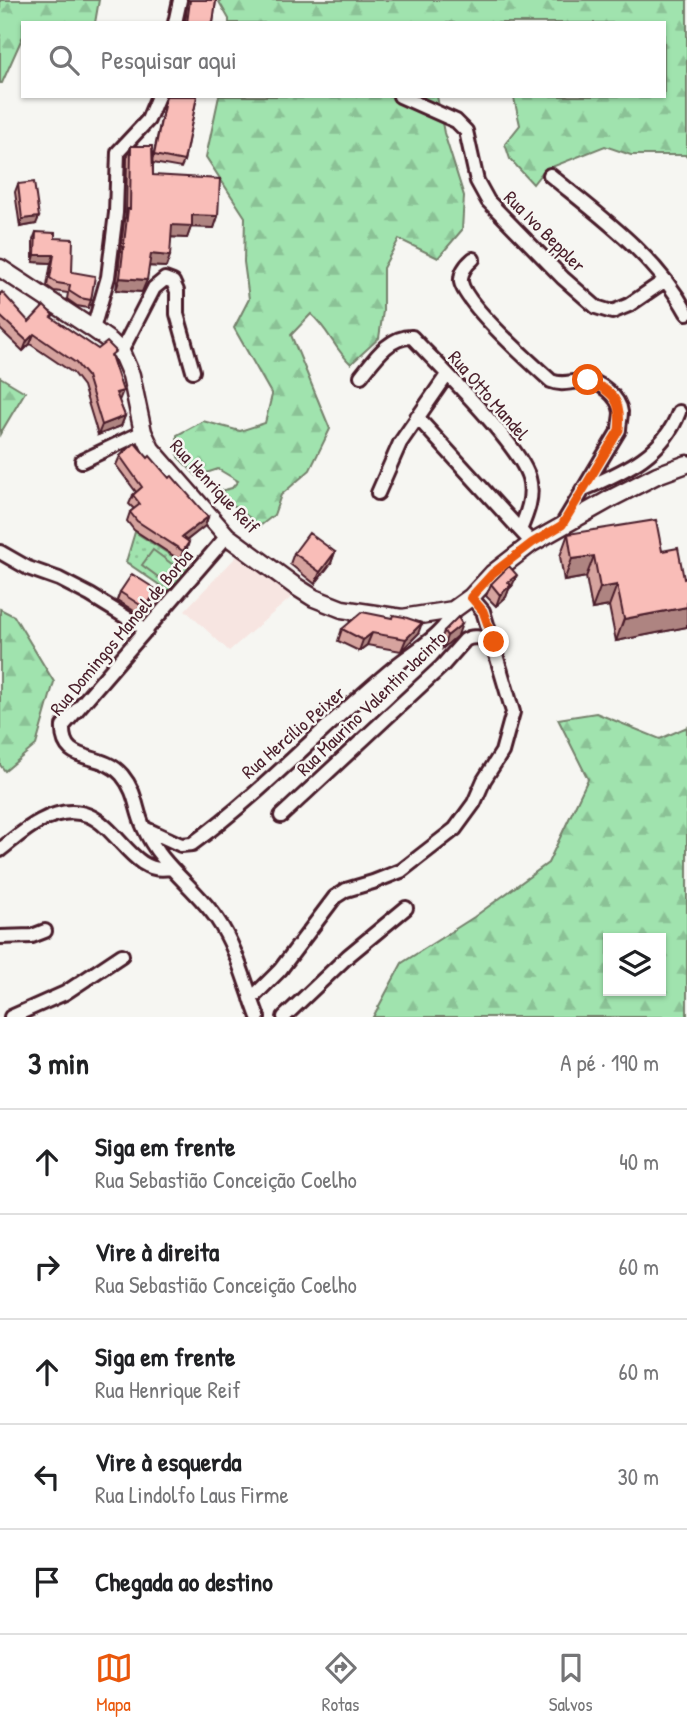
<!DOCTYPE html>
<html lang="pt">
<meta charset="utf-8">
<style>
body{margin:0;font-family:"Patrick Hand",sans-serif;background:#f2f2f2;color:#202124}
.controls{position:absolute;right:21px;bottom:21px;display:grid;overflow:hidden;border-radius:0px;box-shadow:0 2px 5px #0004}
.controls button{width:63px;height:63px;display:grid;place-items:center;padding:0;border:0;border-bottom:2px solid #e0e0e0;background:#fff;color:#202124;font:35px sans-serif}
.stop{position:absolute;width:21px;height:21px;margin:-16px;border:5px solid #ea580c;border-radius:50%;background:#fff}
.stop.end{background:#ea580c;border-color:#fff;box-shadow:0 2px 7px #0008}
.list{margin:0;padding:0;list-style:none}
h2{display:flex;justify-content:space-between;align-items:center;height:91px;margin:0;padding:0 28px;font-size:30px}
h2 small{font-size:23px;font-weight:400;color:#757577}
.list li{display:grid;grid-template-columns:46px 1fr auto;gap:21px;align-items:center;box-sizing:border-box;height:105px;padding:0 28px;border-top:2px solid #e0e0e0}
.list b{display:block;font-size:26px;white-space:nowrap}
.list p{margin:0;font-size:23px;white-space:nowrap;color:#757577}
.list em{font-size:23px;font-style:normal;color:#757577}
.icon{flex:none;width:38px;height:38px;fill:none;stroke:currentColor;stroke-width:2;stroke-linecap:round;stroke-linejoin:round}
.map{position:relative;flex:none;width:687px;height:1017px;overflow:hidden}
.search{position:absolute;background:#fff;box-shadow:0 2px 5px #0004;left:21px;right:21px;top:21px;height:77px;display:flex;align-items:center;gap:18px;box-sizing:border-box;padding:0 24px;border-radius:0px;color:#757577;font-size:26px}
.sheet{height:616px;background:#fff}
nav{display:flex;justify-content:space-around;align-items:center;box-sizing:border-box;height:98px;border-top:2px solid #e0e0e0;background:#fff;font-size:19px;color:#757577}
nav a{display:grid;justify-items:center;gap:4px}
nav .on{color:#ea580c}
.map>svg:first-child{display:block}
.built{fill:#f7e5e1}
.green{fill:url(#green-dots);stroke:#75816c;stroke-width:2}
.forest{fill:url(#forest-firs);stroke:#75816c;stroke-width:2;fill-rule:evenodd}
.pitch{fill:#a0e3ae;stroke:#75816c;stroke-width:2}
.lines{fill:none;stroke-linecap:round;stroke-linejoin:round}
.minor-casing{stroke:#4a1f2b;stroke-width:18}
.tertiary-casing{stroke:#4a1f2b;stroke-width:21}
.minor{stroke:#f6f6f2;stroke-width:12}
.tertiary{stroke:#f6f6f2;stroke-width:16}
.wall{fill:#d6a39e;stroke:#4a1f2b;stroke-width:2}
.shaded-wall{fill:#ae8481;stroke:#4a1f2b;stroke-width:2}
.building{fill:#f9bdb8;stroke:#4a1f2b;stroke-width:2}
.route{stroke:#ea580c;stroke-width:9}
.labels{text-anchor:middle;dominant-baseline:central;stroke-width:5;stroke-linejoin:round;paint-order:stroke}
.street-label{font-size:19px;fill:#4a1f2b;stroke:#f6f6f2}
</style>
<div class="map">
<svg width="687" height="1017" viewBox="0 0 687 1017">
<defs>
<pattern id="green-dots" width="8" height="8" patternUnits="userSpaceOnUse" patternTransform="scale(1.75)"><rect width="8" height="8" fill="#a0e3ae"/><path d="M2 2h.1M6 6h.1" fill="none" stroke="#8bc296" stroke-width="1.8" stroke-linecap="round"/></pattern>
<pattern id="forest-firs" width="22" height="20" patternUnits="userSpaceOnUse" patternTransform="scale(1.75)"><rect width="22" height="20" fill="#a0e3ae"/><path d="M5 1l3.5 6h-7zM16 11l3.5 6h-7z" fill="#8bc296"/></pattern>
</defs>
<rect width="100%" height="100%" fill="#f6f6f2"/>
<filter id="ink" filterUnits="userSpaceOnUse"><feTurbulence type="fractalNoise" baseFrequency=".0143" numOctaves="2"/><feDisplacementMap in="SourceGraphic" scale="14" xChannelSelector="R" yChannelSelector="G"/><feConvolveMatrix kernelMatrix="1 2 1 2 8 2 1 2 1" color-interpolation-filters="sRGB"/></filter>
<g filter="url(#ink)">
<!-- built -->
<path class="built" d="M237,556L247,559L294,595L229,651L185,610Z"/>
<!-- green -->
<path class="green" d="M135,532L195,571L174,595L126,562Z"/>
<!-- forest -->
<path class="forest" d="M0,0H99L95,23H23V36L2,83H0Z
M218,0H687V157L685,155H631L605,146L544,170L533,184L510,159L505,144L520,125L514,98L511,96H664V23H229V19Z
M219,96H437L444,133L464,196L462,230L438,258L399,239L383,268V311L379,338L351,364C333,347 329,330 311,314L291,335L330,429L310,470L281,495L274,515L260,526L217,492L232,488L238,481L218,469L197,476L178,457L177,435L203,421L240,431L265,423L272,395L234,328L249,299L244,262L245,217L206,157Z
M0,377L25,392L0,434Z
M0,609L14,616L54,682L36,745L5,771L0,765Z
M596,713L660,739L687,727V1017H373L402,963L474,917L548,863L588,779L558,719ZM608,938H661V991H608Z"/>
<!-- pitch -->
<path class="pitch" d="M153,550L180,570L169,585L142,565Z"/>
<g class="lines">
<!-- minor casing -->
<g class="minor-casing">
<path id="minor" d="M175,23L180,0
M400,96L456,121L466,131L477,181L488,201L563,278L596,307L612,312L629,305L664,281
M550,175C600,216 656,256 687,313
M473,259C466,265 460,272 461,282C465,304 532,364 551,381C563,386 571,381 584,381C600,380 619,397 621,412C621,418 619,424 619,430L562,525
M93,329L108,277L116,213L118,152L148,120L158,96
M121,352L154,288L165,279L173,282L177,291V314L193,371
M361,376C374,360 389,336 412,337C438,365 520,445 529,478C534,496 527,514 520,530L532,543
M417,417L520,530
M82,461L143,432
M582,490C622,472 663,456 679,412
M378,493L400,443L447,375
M227,536L63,726C61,766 101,750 122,775C137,793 135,809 144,828C160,865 195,887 217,919C237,948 245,984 258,1017
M0,552L28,568L59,579L90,595L147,630
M281,816L442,666L465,640C474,634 484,639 494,642
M146,829L181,845L192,844C265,791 327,722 397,665C413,652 450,630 453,610
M0,850C13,840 26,828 40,821C113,783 119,879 170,868
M0,937L32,936L45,931
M251,999L280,970L335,897L346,890L373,882L401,871L455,829L474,803L484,780L502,752L513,712L483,611L471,597
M11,1017L65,993L122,955
M284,1017L348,956L406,908"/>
</g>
<!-- tertiary casing -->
<g class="tertiary-casing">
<path id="tertiary" d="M0,268L93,329L110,341L121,352L131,375L143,432L151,449L227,536L295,586L314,598L342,609L402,618L453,610L471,597L493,573L532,543L612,498L657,475L687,464"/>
</g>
<!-- minor -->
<use href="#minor" class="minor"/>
<!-- tertiary -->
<use href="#tertiary" class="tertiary"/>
</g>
<!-- wall -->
<path class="wall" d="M188,0H216L213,23H185Z
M166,96H197L184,161L181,168L153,163V175L218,216L214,228L191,227L187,238L171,237L166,267L149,266L142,292L116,290L124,221L126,215L127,158L131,146L153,157Z
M18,184L36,224L20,227L15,192Z
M36,232L55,238L72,272L91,300L88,308L77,306L67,299L68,293L54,291L47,286L51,263L33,262V240Z
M0,294L29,322L53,315L52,318L113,360L119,401L125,416L121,426L98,435L83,386L73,373L30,344L23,351L0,329Z
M120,456L148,458L208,517L205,526L186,541V552L180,560L134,530L127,521L130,512L134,509L129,504L133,495L136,492L116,465Z
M568,534L662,551L684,579L687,578V627L616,641L609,606L592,609L586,577L564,581L560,556Z
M335,552L331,563L315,584L290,564L294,553Z
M491,584L512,586L509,589L506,597L496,606L486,596Z
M120,592L154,598L142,616L117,600Z
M342,629L418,634L401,651L367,645L359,651L338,641Z
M444,631L458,635L443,648L440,643Z"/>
<!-- shaded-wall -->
<path class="shaded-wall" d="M192,215L218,216L214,228L191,227L187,238L167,237L172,225Z
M39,217L36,224L20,227L22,219Z
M151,254L170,256L166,267L146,266Z
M35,255H54L51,263L33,262Z
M120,278L147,280L142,292L116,290Z
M34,334L30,344L23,351L27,341Z
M123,391L119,401L112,403L116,393Z
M125,416L121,426L98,435L102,425Z
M208,517L205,526L178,547L182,537Z
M189,542L186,552L180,560L183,551Z
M335,552L331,563L315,584L320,572Z
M594,556L586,577L564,581L572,559Z
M517,575L512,586L509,589L506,597L496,606L500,595L508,582Z
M617,585L609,606L592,609L600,588Z
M157,590L154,598L142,616L145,608Z
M687,607V627L616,641L624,619Z
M422,623L418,634L401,651L406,639Z
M462,624L458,635L443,648L447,636Z
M372,633L367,645L359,651L363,640Z"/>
<!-- building -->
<path class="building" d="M190,0H216L213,23H187Z
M166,96H197L184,161L154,155Z
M131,146H152L153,175L220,179L218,216L192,215V226L172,225L170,256L151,254L147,280L120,278L128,209H130Z
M34,182L39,217L22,219L18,184Z
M36,232L55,233V238L73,239L72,272L95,276L91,300L80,298L69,291L70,285L57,283L50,278L54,255H35Z
M2,292L29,322L44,306L53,315L51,317L98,349L107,342L116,351L111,355L123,391L116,393L125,416L102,425L87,376L76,363L34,334L27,341L0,316V294Z
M135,443L148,458L150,456L169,478L172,476L208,517L182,537L189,542L183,551L137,521L130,512L140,504L133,495L142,487L120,456Z
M656,520L662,551L678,548L684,579L687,578V607L624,619L617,585L600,588L594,556L572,559L568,534Z
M309,533L335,552L320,572L294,553Z
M509,566L517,575L508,582L511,585L500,595L491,584Z
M132,574L157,590L145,608L120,592Z
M362,612L392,618L393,615L404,617L422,623L406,639L372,633L363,640L342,629Z
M458,617L462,624L447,636L444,631Z"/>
</g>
<g class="lines" filter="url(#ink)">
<!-- route -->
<path class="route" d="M494,642L483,611L471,597L493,573L532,543L562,525L619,430C622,400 614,393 588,380"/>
</g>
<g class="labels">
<!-- street labels -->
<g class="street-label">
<text transform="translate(545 231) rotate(45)">Rua Ivo Beppler</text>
<text transform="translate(489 395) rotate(49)">Rua Otto Mandel</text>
<text transform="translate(215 486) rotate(47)">Rua Henrique Reif</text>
<text transform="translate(121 632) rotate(-50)">Rua Domingos Manoel de Borba</text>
<text transform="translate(371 703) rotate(-44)">Rua Maurino Valentin Jacinto</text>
<text transform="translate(293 732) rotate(-41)">Rua Hercílio Peixer</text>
</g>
</g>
</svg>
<div class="controls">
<button><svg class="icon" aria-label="layers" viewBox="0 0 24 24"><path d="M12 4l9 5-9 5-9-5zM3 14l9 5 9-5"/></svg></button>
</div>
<div class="stop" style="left:588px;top:380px"></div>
<div class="stop end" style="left:494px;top:642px"></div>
<div class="search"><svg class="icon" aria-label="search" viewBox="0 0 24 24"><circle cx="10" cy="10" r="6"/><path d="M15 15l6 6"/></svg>Pesquisar aqui</div>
</div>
<section class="sheet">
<h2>3 min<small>A pé · 190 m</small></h2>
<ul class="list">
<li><svg class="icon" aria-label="ahead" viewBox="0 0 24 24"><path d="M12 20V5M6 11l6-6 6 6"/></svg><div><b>Siga em frente</b><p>Rua Sebastião Conceição Coelho</p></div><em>40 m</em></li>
<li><svg class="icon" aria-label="right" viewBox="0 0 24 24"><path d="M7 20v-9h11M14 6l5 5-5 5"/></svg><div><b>Vire à direita</b><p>Rua Sebastião Conceição Coelho</p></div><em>60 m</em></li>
<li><svg class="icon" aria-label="ahead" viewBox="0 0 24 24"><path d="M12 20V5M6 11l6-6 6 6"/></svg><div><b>Siga em frente</b><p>Rua Henrique Reif</p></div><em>60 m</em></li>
<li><svg class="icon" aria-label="left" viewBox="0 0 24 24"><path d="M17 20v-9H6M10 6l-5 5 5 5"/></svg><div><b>Vire à esquerda</b><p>Rua Lindolfo Laus Firme</p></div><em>30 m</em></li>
<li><svg class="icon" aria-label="arrive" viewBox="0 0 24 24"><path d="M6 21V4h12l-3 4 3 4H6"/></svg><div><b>Chegada ao destino</b></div></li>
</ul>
</section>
<nav>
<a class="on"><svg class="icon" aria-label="map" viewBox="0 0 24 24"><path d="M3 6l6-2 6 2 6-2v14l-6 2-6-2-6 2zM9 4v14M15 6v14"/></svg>Mapa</a>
<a><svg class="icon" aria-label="directions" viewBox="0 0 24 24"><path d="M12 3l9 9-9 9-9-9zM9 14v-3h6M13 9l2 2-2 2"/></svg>Rotas</a>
<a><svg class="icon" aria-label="saved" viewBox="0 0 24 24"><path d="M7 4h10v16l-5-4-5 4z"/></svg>Salvos</a>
</nav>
